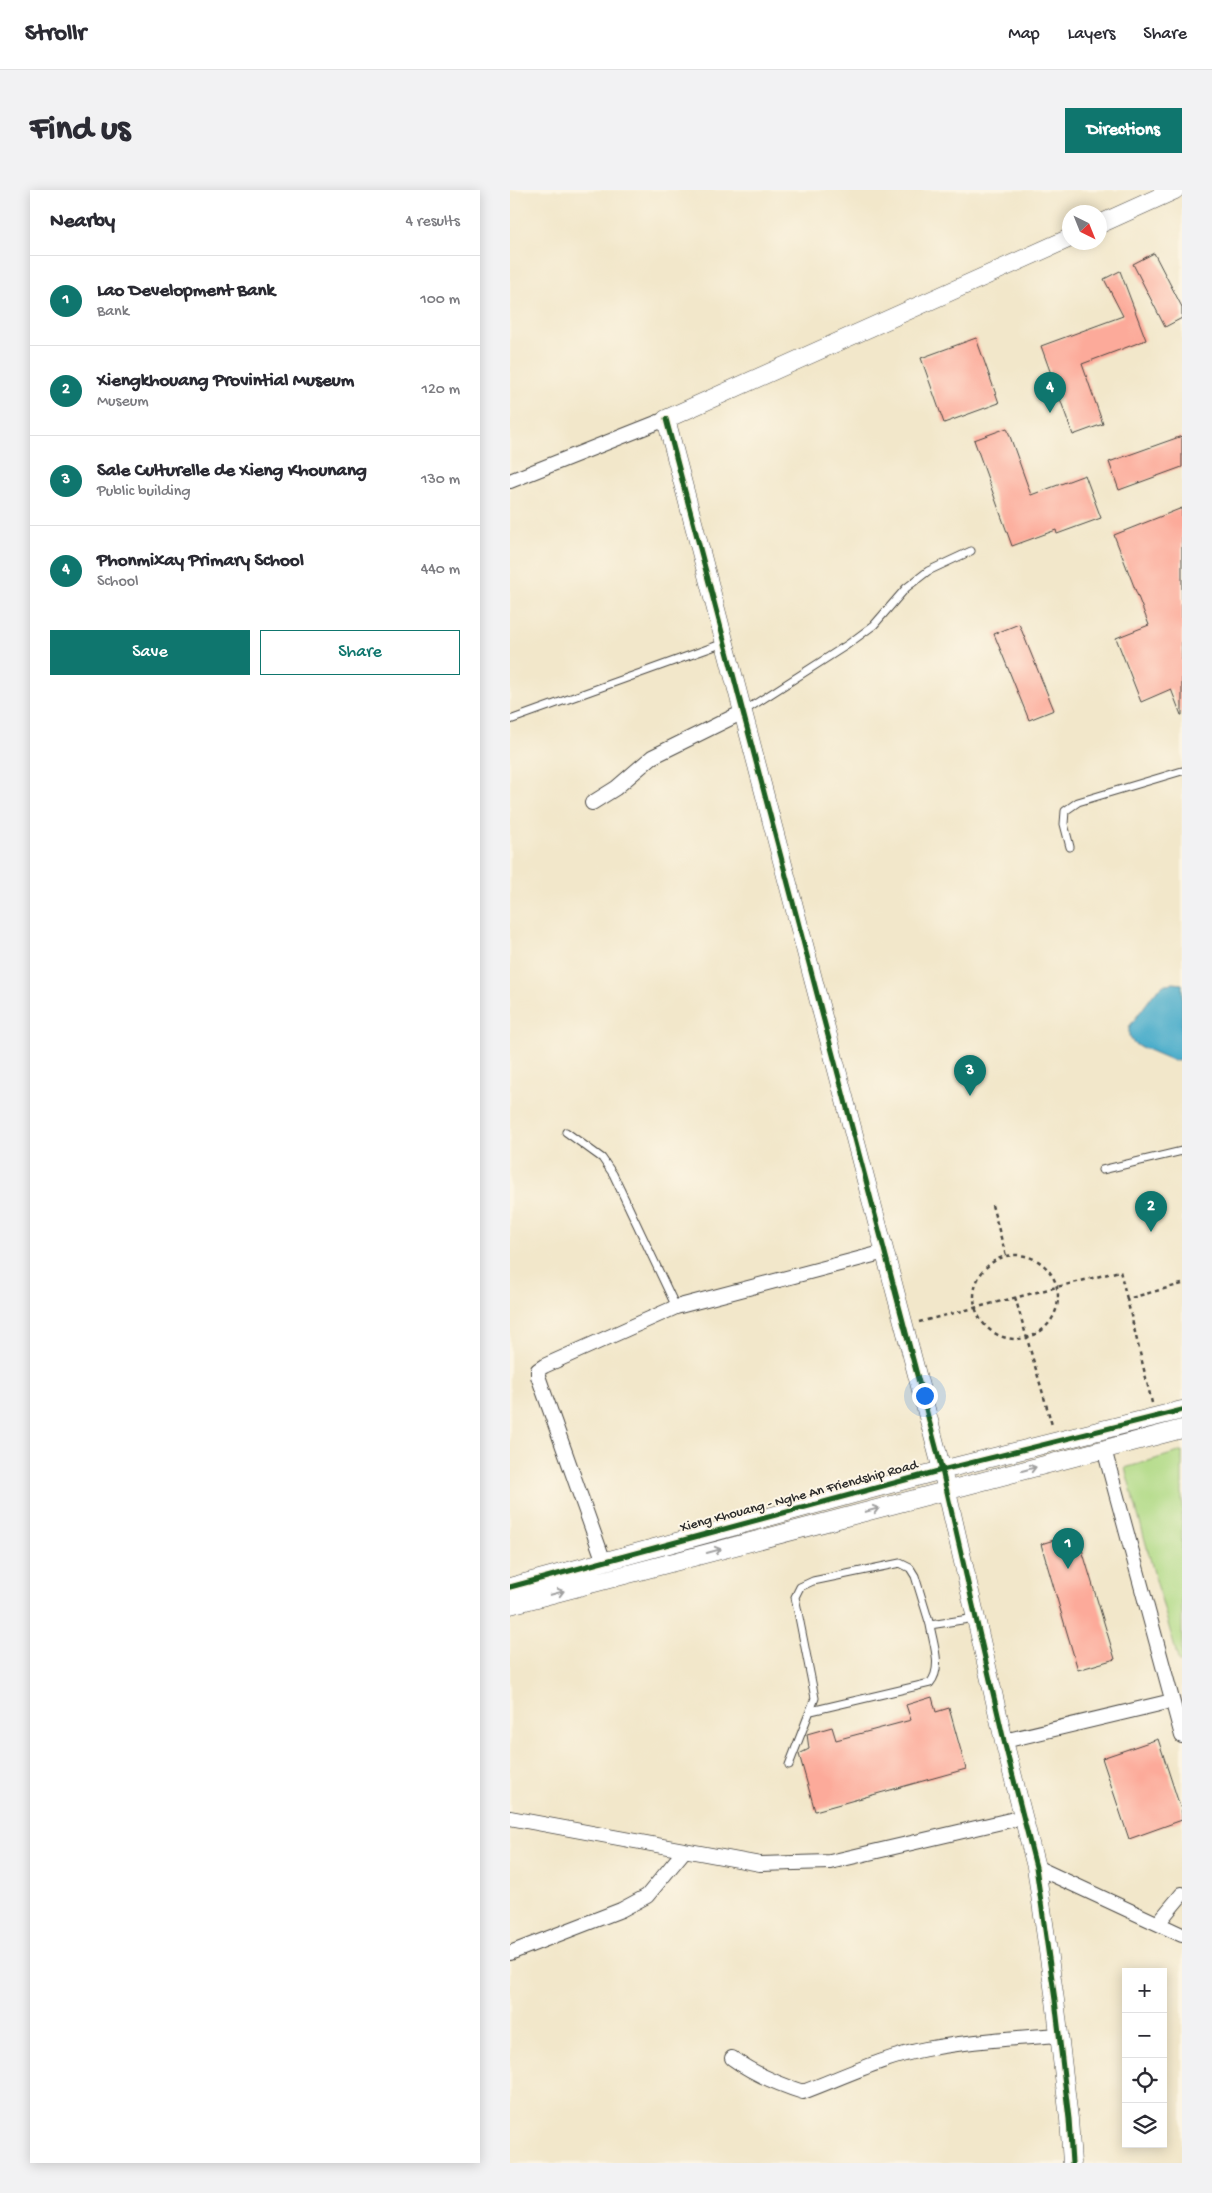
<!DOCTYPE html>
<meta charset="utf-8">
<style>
body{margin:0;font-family:"Gochi Hand",sans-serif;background:#f2f2f3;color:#2b2b33}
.controls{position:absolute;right:15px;bottom:15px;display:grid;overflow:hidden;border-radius:0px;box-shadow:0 2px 12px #0003}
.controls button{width:45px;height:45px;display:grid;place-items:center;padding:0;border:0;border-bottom:1px solid #e1e1e2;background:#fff;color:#2b2b33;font:25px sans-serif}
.compass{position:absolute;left:552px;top:15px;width:45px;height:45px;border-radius:50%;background:#fff;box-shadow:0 2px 12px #0003;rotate:137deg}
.you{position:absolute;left:414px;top:1205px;width:18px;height:18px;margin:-12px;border:4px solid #fff;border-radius:50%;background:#1a73e8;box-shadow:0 0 0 8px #1a73e833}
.badge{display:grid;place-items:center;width:32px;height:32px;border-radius:50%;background:#0f766e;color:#fff;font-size:16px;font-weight:700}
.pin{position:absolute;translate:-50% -41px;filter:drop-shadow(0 1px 2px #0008)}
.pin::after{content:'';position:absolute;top:26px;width:18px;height:15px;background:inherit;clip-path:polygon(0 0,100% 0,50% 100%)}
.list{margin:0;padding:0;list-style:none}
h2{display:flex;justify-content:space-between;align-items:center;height:65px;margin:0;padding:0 20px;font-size:21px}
h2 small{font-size:16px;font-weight:400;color:#7c7c81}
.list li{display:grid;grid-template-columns:32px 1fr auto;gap:15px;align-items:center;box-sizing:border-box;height:90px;padding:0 20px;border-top:1px solid #e1e1e2}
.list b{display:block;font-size:19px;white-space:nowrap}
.list p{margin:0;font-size:16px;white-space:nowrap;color:#7c7c81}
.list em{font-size:16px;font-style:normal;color:#7c7c81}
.actions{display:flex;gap:10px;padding:15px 20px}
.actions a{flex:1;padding:11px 0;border:1px solid #0f766e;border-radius:0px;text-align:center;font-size:18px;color:#0f766e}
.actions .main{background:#0f766e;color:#fff}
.icon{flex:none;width:28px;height:28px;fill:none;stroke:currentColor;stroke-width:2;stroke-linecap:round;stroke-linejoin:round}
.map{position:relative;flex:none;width:672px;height:1973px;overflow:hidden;border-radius:0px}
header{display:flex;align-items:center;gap:30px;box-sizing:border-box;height:70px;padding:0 25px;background:#fff;border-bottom:1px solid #e1e1e2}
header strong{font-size:24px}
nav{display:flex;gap:28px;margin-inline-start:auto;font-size:18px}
.intro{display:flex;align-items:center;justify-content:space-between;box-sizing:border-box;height:120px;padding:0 30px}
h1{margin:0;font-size:35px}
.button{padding:12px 22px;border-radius:0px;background:#0f766e;color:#fff;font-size:18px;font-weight:700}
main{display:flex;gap:30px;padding:0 30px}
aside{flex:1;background:#fff;border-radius:0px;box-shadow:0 2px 12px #0003}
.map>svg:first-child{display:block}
.green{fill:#b0da86;stroke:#6e8258}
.water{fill:#4cadcb;stroke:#3c6c7b}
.building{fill:#fcaa9a}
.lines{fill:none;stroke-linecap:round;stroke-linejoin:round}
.service-casing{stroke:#494743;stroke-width:9}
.minor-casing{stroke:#494743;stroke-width:16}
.tertiary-casing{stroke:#494743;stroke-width:19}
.path{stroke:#494743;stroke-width:2.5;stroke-dasharray:4 4;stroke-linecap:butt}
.service{stroke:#fff;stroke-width:7}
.minor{stroke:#fff;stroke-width:14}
.tertiary{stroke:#fff;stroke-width:18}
.cycleway-casing{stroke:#fcf5e5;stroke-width:8}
.cycleway{stroke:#1b5e20;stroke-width:5}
.oneway{stroke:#a0a0a0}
.labels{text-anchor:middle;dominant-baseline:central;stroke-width:4;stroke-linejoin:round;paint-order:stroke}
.street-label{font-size:14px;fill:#2b2b2b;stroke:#fcf5e5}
</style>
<header>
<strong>Strollr</strong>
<nav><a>Map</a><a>Layers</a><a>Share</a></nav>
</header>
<div class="intro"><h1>Find us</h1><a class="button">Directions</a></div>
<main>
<aside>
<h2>Nearby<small>4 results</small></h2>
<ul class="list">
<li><span class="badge">1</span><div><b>Lao Development Bank</b><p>Bank</p></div><em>100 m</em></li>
<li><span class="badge">2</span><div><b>Xiengkhouang Provintial Museum</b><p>Museum</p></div><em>120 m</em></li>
<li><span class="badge">3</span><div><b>Sale Culturelle de Xieng Khounang</b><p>Public building</p></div><em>130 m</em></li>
<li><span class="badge">4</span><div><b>Phonmixay Primary School</b><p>School</p></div><em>440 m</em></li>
</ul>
<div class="actions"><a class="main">Save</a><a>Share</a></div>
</aside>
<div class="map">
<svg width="672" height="1973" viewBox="0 0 672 1973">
<rect width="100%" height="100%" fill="#fcf5e5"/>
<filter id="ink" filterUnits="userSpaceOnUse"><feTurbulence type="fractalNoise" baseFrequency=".02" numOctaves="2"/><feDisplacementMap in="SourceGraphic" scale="10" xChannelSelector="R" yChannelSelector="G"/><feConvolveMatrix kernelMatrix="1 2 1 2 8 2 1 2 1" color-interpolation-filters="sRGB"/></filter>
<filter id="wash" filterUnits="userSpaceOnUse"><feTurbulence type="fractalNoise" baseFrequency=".0096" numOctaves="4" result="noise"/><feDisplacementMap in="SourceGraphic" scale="20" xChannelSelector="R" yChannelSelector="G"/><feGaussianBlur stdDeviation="1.12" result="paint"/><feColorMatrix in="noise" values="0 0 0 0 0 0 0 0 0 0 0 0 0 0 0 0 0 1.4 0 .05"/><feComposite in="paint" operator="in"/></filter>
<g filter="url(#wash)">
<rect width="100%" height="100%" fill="#f2e7ca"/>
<!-- green -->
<path class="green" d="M672,1261V1472L669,1473L615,1278Z"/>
<!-- water -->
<path class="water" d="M664,793L672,794V870L664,871L624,854L619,846V837L645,802L655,794Z"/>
<g id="blocks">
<!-- building -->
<path class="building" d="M644,63L672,117V128L655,137L623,74Z
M610,81L636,150L572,174L593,234L563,245L531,156L613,126L594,89Z
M466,148L489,213L434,233L411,168Z
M497,238L521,305L575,285L591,328L547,344L546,340L502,356L464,250Z
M672,246V277L609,300L599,272Z
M672,318V525H671L661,499L631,512L606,448L639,435L604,345Z
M509,434L544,520L519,530L484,444Z
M567,1343L605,1469L568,1480L531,1354Z
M422,1507L426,1522L439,1518L456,1579L305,1621L289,1564L299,1559L297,1544L322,1537L326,1550L401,1530L396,1515Z
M648,1549L672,1623V1630L619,1649L592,1568Z"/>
</g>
</g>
<g filter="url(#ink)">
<use href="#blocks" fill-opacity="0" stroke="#494743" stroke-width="1"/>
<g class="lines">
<!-- service casing -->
<g class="service-casing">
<path id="service" d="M234,521L337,455L364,435L396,398L418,381L461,361
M0,530L214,453
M560,657L554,634L555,621L568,612L672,581
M56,942L92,968L103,984L166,1117
M592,980L672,961
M301,1521L420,1493C433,1478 423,1453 420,1435
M279,1575L305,1508L285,1407L290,1397L303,1391L390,1373L400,1378L405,1386L420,1435L465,1428"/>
</g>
<!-- minor casing -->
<g class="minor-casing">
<path id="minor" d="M0,291L156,229
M82,613L106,598L142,567L233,522
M594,1259L672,1546
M94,1372L28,1186V1180L34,1176L166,1117L375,1062
M494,1551L662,1511
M0,1628L250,1674L320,1672L513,1627
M526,1677L672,1745
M648,1733L672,1704
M0,1763L111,1720L137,1706L175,1660
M222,1868C244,1884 268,1894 293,1902C333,1887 374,1867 416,1859C460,1851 504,1848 549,1845"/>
</g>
<!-- tertiary casing -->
<g class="tertiary-casing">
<path id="tertiary" d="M590,34L665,0
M560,48L156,229L432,1280L494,1551L526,1677L545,1810L559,1929L562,1973
M0,1397L432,1280L672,1220
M0,1415L672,1239"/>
</g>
<!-- path -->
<path class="path" d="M482,1015L496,1066
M464 1107a42 42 0 1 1 84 0a42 42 0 1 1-84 0Z
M505,1107L542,1235
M409,1132L610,1081L617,1109
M642,1213L617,1109L672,1094"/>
<!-- service -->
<use href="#service" class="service"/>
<!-- minor -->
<use href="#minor" class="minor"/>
<!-- tertiary -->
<use href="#tertiary" class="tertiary"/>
<!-- cycleway casing -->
<g class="cycleway-casing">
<path id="cycleway" d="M156,229L432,1280L494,1551L526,1677L545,1810L559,1929L562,1973
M0,1397L432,1280L672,1220"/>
</g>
<!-- cycleway -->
<use href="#cycleway" class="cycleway"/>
</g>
<!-- one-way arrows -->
<defs><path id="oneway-shaft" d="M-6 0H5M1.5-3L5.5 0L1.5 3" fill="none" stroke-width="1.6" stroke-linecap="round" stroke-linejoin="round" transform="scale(1.25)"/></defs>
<g class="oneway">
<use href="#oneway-shaft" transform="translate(519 1279) rotate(-15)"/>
<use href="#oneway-shaft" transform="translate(362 1320) rotate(-15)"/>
<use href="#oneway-shaft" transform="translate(204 1361) rotate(-15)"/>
<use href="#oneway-shaft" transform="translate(47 1403) rotate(-15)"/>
</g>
</g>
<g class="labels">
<!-- street labels -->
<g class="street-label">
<text transform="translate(289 1307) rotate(-15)">Xieng Khouang - Nghe An Friendship Road</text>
</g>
</g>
</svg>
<div class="controls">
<button>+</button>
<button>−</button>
<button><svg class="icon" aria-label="locate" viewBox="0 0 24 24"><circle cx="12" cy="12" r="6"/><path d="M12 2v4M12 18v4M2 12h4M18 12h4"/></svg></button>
<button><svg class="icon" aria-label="layers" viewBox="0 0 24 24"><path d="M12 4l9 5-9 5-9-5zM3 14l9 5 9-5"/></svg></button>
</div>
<svg class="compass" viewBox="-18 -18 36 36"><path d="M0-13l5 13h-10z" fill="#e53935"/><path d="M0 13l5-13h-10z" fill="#7c7c81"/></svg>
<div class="you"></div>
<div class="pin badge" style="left:558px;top:1379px">1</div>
<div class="pin badge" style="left:641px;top:1042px">2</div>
<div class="pin badge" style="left:460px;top:906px">3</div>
<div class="pin badge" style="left:540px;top:223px">4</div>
</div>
</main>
